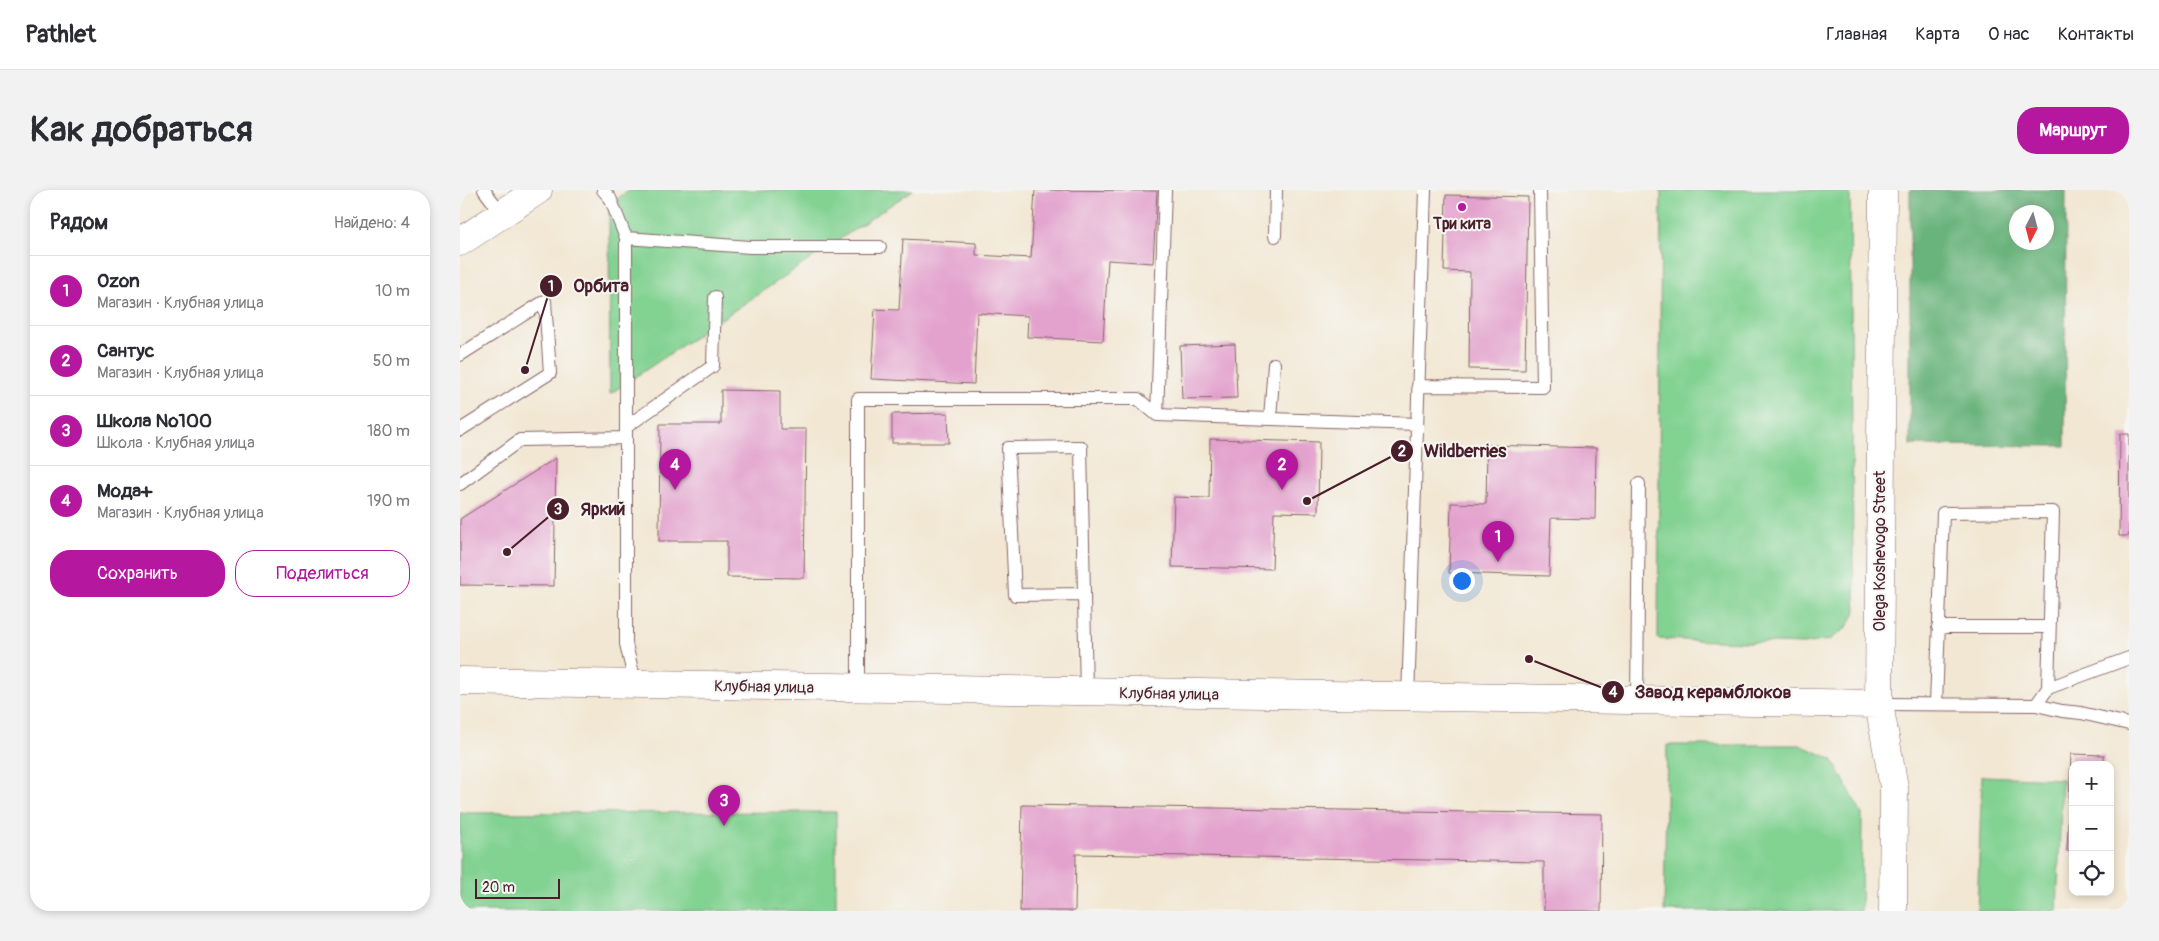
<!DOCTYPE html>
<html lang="ru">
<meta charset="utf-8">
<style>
body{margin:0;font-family:Pangolin,sans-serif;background:#f2f2f3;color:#2b2b33}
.controls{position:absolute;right:15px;bottom:15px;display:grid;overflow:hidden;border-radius:10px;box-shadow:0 2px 8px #0003}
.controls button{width:45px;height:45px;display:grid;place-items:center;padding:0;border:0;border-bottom:1px solid #e1e1e2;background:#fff;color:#2b2b33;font:25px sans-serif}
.compass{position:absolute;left:1549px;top:15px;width:45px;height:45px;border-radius:50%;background:#fff;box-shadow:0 2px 8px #0003;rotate:186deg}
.scale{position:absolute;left:15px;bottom:12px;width:85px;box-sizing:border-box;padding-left:5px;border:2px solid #4a1f2b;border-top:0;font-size:14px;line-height:18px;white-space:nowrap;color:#4a1f2b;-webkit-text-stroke:4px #f6f6f2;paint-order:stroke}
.you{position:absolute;left:1001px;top:390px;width:18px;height:18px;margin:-12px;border:4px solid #fff;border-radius:50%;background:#1a73e8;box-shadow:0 0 0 8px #1a73e833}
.badge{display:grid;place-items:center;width:32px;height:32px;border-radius:50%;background:#b5179e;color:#fff;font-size:16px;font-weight:700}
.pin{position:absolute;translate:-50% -41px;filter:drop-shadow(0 1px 2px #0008)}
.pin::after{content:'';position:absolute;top:26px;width:18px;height:15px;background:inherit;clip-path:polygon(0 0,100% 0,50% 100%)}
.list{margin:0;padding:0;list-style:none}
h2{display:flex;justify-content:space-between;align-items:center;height:65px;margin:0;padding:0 20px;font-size:21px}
h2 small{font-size:16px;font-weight:400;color:#7c7c81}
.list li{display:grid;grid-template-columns:32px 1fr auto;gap:15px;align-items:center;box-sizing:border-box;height:70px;padding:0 20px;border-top:1px solid #e1e1e2}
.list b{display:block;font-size:19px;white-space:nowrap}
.list p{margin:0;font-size:16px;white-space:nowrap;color:#7c7c81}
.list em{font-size:16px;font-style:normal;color:#7c7c81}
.actions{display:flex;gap:10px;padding:15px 20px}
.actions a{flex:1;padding:11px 0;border:1px solid #b5179e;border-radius:20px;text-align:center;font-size:18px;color:#b5179e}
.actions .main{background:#b5179e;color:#fff}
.icon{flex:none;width:28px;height:28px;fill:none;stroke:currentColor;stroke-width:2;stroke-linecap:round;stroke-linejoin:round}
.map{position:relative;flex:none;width:1669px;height:721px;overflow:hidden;border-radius:20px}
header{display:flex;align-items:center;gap:30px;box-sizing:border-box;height:70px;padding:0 25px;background:#fff;border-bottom:1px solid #e1e1e2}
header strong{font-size:24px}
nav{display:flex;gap:28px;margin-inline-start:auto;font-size:18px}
.intro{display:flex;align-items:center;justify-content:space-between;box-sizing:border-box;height:120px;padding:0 30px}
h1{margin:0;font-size:35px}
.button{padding:12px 22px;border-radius:20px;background:#b5179e;color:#fff;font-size:18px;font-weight:700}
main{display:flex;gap:30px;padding:0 30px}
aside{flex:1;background:#fff;border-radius:20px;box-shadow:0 2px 8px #0003}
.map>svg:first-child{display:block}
.green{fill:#82d292;stroke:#66785e}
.forest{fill:#69b47c;stroke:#5a6a54;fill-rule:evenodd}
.building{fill:#e3a2cd}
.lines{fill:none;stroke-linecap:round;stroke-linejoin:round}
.lane-casing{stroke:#856566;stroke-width:14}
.secondary-casing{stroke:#856566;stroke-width:29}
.lane{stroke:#fff;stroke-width:12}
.secondary{stroke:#fff;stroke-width:28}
.poi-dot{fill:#b5179e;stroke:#f6f6f2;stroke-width:2}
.labels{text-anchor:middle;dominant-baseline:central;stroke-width:4;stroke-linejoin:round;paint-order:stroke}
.poi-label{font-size:16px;font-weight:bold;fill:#4a1f2b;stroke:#f6f6f2}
.street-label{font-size:16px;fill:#4a1f2b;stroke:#f6f6f2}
.leader{fill:none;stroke:#4a1f2b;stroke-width:2}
.callout-dot{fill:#4a1f2b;stroke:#f6f6f2;stroke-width:2}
.mark-label{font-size:15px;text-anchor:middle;font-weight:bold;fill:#fff}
.callout-label{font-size:18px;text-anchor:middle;font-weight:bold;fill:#4a1f2b;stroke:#f6f6f2;stroke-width:4;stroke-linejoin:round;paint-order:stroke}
</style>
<header>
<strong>Pathlet</strong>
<nav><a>Главная</a><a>Карта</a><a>О нас</a><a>Контакты</a></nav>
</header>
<div class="intro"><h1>Как добраться</h1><a class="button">Маршрут</a></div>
<main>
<aside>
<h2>Рядом<small>Найдено: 4</small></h2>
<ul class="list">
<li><span class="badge">1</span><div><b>Ozon</b><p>Магазин · Клубная улица</p></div><em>10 m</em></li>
<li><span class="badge">2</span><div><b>Сантус</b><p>Магазин · Клубная улица</p></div><em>50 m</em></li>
<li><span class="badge">3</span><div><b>Школа №100</b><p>Школа · Клубная улица</p></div><em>180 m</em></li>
<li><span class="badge">4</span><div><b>Мода+</b><p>Магазин · Клубная улица</p></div><em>190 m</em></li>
</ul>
<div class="actions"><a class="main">Сохранить</a><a>Поделиться</a></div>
</aside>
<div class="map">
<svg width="1669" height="721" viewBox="0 0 1669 721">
<rect width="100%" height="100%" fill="#f6f6f2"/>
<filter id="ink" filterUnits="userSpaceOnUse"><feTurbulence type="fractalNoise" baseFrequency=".02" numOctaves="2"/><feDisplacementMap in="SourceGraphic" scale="10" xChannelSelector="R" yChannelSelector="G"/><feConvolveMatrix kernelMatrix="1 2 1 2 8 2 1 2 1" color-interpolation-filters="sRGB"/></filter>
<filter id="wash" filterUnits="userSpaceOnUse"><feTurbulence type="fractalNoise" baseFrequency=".0096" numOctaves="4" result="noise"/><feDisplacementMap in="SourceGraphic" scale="20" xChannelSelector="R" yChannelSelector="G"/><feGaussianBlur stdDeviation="1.12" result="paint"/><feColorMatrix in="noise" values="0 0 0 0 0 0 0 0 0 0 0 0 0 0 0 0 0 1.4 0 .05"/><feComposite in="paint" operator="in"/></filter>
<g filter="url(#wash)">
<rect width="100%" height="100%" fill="#f2e7d3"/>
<!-- green -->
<path class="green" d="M170,0H453L150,204L149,14Z
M1201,0H1390L1393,376L1396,421L1387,437L1370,450L1343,454L1198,449Z
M1207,555H1340L1372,569L1402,624L1401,721H1204Z
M1522,586L1602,589L1597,721H1517Z
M376,622V721H0V623Z"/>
<!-- forest -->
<path class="forest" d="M1450,0H1606L1605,256L1450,255ZM1556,22H1586V52H1556Z"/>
<g id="blocks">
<!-- building -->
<path class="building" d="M575,0L697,1L693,73L648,70L643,151L567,147L568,126L517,123L514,194L411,189L415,119L439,120L443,49L516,53V65L571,68Z
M986,5L1068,7L1065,180L1009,179L1010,82L984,81Z
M775,154L777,208L722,209L720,156Z
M261,200L320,201V239H346L344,388L267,387V351H199L200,234H261Z
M488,223L489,253H432V224Z
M1660,244H1669V346H1659Z
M750,249L859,252L858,323L814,322L812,379L712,377L714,307L749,308Z
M1027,255L1136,258L1135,329L1091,328L1089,386L989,383L991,313L1026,314Z
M96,268L94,396L0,395V329Z
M1611,564L1644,565V575H1613V661H1607Z
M562,615L1142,624L1141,721H1084V672L616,664L615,721H560Z"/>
</g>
</g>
<g filter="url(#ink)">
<use href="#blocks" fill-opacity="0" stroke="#856566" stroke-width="1"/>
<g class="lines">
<!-- lane casing -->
<g class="lane-casing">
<path id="lane" d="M24,0L42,24
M143,0L150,8L166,48V454L175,493
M815,46L816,0
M166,48L290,57H420
M0,165L85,111L90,183L0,240
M958,196L1083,197L1080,0
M697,225L705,0
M810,229L814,174
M166,237L253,176L255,107
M0,294L60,250L166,248
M624,404L555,405L548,258L621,257L626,503
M1478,437H1589
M398,499V209H678L697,225L957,234
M948,508L965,0
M1177,512L1179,294
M1419,514L1576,515L1602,521L1621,523L1669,534
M1476,514L1483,323L1593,322L1588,498
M1576,515L1588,498L1669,468"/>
</g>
<!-- secondary casing -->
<g class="secondary-casing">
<path id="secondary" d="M1423,0L1419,514L1434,597L1433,721
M0,52L78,0
M0,491L1419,514"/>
</g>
<!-- lane -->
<use href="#lane" class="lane"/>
<!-- secondary -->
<use href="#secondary" class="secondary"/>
</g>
</g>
<!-- markers -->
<circle class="poi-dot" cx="1002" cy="17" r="5"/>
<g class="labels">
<!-- poi labels -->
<g class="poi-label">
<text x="1002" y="34">Три кита</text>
</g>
<!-- street labels -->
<g class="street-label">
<text transform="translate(1420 361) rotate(-90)">Olega Koshevogo Street</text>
<text transform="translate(304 497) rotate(1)">Клубная улица</text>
<text transform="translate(709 504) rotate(1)">Клубная улица</text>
</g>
</g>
<!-- callouts -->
<path class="leader" d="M65 180L91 96M847 311L942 261M47 362L98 319M1069 469L1153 502"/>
<g class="callout-dot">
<circle cx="65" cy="180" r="5"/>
<circle cx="847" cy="311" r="5"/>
<circle cx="47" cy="362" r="5"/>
<circle cx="1069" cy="469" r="5"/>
<circle cx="91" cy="96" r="12"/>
<circle cx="942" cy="261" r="12"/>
<circle cx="98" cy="319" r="12"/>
<circle cx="1153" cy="502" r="12"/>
</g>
<g class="mark-label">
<text x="91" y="101">1</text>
<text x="942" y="266">2</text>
<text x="98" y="324">3</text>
<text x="1153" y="507">4</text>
</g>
<g class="callout-label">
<text x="141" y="102">Орбита</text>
<text x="1005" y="267">Wildberries</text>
<text x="143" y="325">Яркий</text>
<text x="1253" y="508">Завод керамблоков</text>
</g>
</svg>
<div class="controls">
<button>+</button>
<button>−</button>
<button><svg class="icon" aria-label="locate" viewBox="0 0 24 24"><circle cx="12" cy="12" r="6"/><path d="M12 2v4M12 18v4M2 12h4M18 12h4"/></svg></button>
</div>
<svg class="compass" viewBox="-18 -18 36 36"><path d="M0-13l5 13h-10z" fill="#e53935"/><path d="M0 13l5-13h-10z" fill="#7c7c81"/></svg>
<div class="scale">20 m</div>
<div class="you"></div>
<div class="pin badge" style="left:1038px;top:372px">1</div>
<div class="pin badge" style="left:822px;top:300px">2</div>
<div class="pin badge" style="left:264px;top:636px">3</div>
<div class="pin badge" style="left:215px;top:300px">4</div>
</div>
</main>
